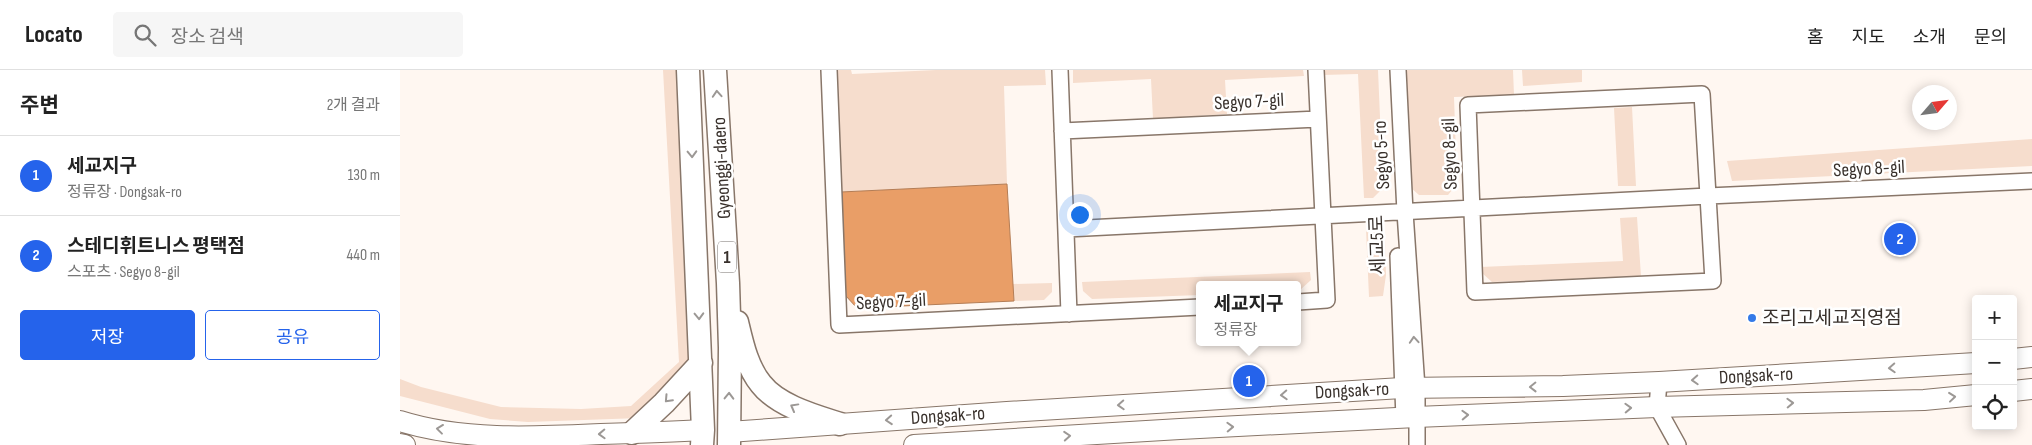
<!DOCTYPE html>
<html lang="ko">
<meta charset="utf-8">
<style>
body{margin:0;font-family:"Sofia Sans Condensed","Noto Sans KR",sans-serif;background:#f6f6f6;color:#222}
.controls{position:absolute;right:15px;bottom:15px;display:grid;overflow:hidden;border-radius:5px;box-shadow:0 2px 12px #0003}
.controls button{width:45px;height:45px;display:grid;place-items:center;padding:0;border:0;border-bottom:1px solid #e0e0e0;background:#fff;color:#222;font:25px sans-serif}
.compass{position:absolute;left:1512px;top:15px;width:45px;height:45px;border-radius:50%;background:#fff;box-shadow:0 2px 12px #0003;rotate:62deg}
.you{position:absolute;left:679px;top:144px;width:18px;height:18px;margin:-12px;border:4px solid #fff;border-radius:50%;background:#1a73e8;box-shadow:0 0 0 8px #1a73e833}
.badge{display:grid;place-items:center;width:32px;height:32px;border-radius:50%;background:#2563eb;color:#fff;font-size:16px;font-weight:700}
.pin{position:absolute;translate:-50% -50%;border:2px solid #fff;box-shadow:0 1px 5px #0006}
.popup{position:absolute;left:796px;top:211px;width:105px;height:65px;box-sizing:border-box;display:grid;place-content:center;border-radius:5px;background:#fff;filter:drop-shadow(0 1px 4px #0005);font-size:16px;white-space:nowrap;color:#767676}
.popup b{font-size:19px;color:#222}
.popup::after{content:'';position:absolute;left:50%;top:100%;margin-left:-10px;border:10px solid transparent;border-top-color:#fff}
.list{margin:0;padding:0;list-style:none}
h2{display:flex;justify-content:space-between;align-items:center;height:65px;margin:0;padding:0 20px;font-size:21px}
h2 small{font-size:16px;font-weight:400;color:#767676}
.list li{display:grid;grid-template-columns:32px 1fr auto;gap:15px;align-items:center;box-sizing:border-box;height:80px;padding:0 20px;border-top:1px solid #e0e0e0}
.list b{display:block;font-size:19px;white-space:nowrap}
.list p{margin:0;font-size:16px;white-space:nowrap;color:#767676}
.list em{font-size:16px;font-style:normal;color:#767676}
.actions{display:flex;gap:10px;padding:15px 20px}
.actions a{flex:1;padding:11px 0;border:1px solid #2563eb;border-radius:5px;text-align:center;font-size:18px;color:#2563eb}
.actions .main{background:#2563eb;color:#fff}
.icon{flex:none;width:28px;height:28px;fill:none;stroke:currentColor;stroke-width:2;stroke-linecap:round;stroke-linejoin:round}
.map{position:relative;flex:none;width:1632px;height:375px;overflow:hidden}
header{display:flex;align-items:center;gap:30px;box-sizing:border-box;height:70px;padding:0 25px;background:#fff;border-bottom:1px solid #e0e0e0}
header strong{font-size:24px}
nav{display:flex;gap:28px;margin-inline-start:auto;font-size:18px}
.search{width:350px;height:45px;background:#f6f6f6;display:flex;align-items:center;gap:12px;box-sizing:border-box;padding:0 18px;border-radius:5px;color:#767676;font-size:19px}
main{display:flex}
aside{flex:1;background:#fff}
.map>svg:first-child{display:block}
.green{fill:#f6ddcd}
.water{fill:#e99e67;stroke:#b47d55}
.lines{fill:none;stroke-linecap:round;stroke-linejoin:round}
.street-casing{stroke:#887669;stroke-width:18}
.secondary-casing{stroke:#887669;stroke-width:22}
.primary-casing{stroke:#887669;stroke-width:25}
.street{stroke:#fff;stroke-width:15}
.secondary{stroke:#fff;stroke-width:20}
.primary{stroke:#fff;stroke-width:22}
.oneway{stroke:#9c9895}
.poi-dot{fill:#347ae8;stroke:#fff;stroke-width:2}
.labels{text-anchor:middle;dominant-baseline:central;stroke-width:5;stroke-linejoin:round;paint-order:stroke}
.shield{fill:#fff;stroke:#746e6b;stroke-width:1}
.shield-label{font-size:18px;font-weight:bold;fill:#38302b}
.street-label{font-size:19px;fill:#38302b;stroke:#fff}
.poi-label{font-size:19px;fill:#38302b;stroke:#fff;text-anchor:start}
</style>
<header>
<strong>Locato</strong>
<div class="search"><svg class="icon" aria-label="search" viewBox="0 0 24 24"><circle cx="10" cy="10" r="6"/><path d="M15 15l6 6"/></svg>장소 검색</div>
<nav><a>홈</a><a>지도</a><a>소개</a><a>문의</a></nav>
</header>
<main>
<aside>
<h2>주변<small>2개 결과</small></h2>
<ul class="list">
<li><span class="badge">1</span><div><b>세교지구</b><p>정류장 · Dongsak-ro</p></div><em>130 m</em></li>
<li><span class="badge">2</span><div><b>스테디휘트니스 평택점</b><p>스포츠 · Segyo 8-gil</p></div><em>440 m</em></li>
</ul>
<div class="actions"><a class="main">저장</a><a>공유</a></div>
</aside>
<div class="map">
<svg width="1632" height="375" viewBox="0 0 1632 375">
<rect width="100%" height="100%" fill="#fff7f1"/>
<!-- green -->
<path class="green" d="M263,0H280L292,293L240,348L128,352L90,349L0,326V309L21,317L101,337L181,339L231,336L279,292Z
M435,0H451L452,4L536,0H645L646,15L604,16L607,114L441,122Z
M673,0H903L904,6L825,10L827,44L753,49L751,9L673,13Z
M923,0H978L983,118L973,128H964L958,4L923,5Z
M1006,0H1113L1114,25L1054,27L1057,114L1048,125H1019L1010,117Z
M1122,0H1182V12L1123,16Z
M1232,37L1236,116H1218L1214,38Z
M1632,69V96L1332,111L1327,91Z
M1237,147L1241,206L1092,212L1082,203L1081,197L1223,191L1220,148Z
M966,159H975L985,169L986,205L983,226L969,227Z
M910,202L911,210L899,221H898V215H800V225L692,229L683,221L682,212Z
M652,213V222L644,230L614,231L613,214Z"/>
<!-- water -->
<path class="water" d="M607,114L614,231L457,238L445,225L441,122Z"/>
<g class="lines">
<!-- street casing -->
<g class="street-casing">
<path id="street" d="M429,0L439,255L800,237
M660,0L669,244
M998,0L1005,142L1017,318V375
M1302,24L1313,211L1075,222L1068,35Z
M662,61L918,49
M667,159L1308,126L1632,111
M998,186L1004,349
M898,232L927,230L916,0
M1259,312L1257,337L1278,375"/>
</g>
<!-- secondary casing -->
<g class="secondary-casing">
<path id="secondary" d="M1613,289L1632,287
M1613,321L1632,319
M0,351C63,371 135,367 201,364C235,363 269,362 303,360
M329,362L607,342L1002,318L1163,316L1259,312L1576,293
M0,374L5,375
M514,375L780,359L1016,347L1257,337L1524,330L1576,325"/>
</g>
<!-- primary casing -->
<g class="primary-casing">
<path id="primary" d="M288,0L303,360L302,375
M315,0L328,213L330,278L329,375
M337,252C342,273 347,297 361,314C378,336 415,346 440,354
M232,363L264,333L301,293"/>
</g>
<!-- street -->
<use href="#street" class="street"/>
<!-- secondary -->
<use href="#secondary" class="secondary"/>
<!-- primary -->
<use href="#primary" class="primary"/>
</g>
<!-- one-way arrows -->
<defs><path id="oneway-chevron" d="M-2-3.5L2.5 0L-2 3.5" fill="none" stroke-width="1.6" stroke-linecap="round" stroke-linejoin="round" transform="scale(1.25)"/></defs>
<g class="oneway">
<use href="#oneway-chevron" transform="translate(317 24) rotate(-94)"/>
<use href="#oneway-chevron" transform="translate(292 84) rotate(88)"/>
<use href="#oneway-chevron" transform="translate(299 246) rotate(88)"/>
<use href="#oneway-chevron" transform="translate(1014 270) rotate(-94)"/>
<use href="#oneway-chevron" transform="translate(1492 298) rotate(177)"/>
<use href="#oneway-chevron" transform="translate(1295 310) rotate(177)"/>
<use href="#oneway-chevron" transform="translate(1133 317) rotate(179)"/>
<use href="#oneway-chevron" transform="translate(884 325) rotate(177)"/>
<use href="#oneway-chevron" transform="translate(329 326) rotate(-89)"/>
<use href="#oneway-chevron" transform="translate(1552 327) rotate(-6)"/>
<use href="#oneway-chevron" transform="translate(268 329) rotate(133)"/>
<use href="#oneway-chevron" transform="translate(1390 333) rotate(-2)"/>
<use href="#oneway-chevron" transform="translate(721 335) rotate(177)"/>
<use href="#oneway-chevron" transform="translate(394 337) rotate(-151)"/>
<use href="#oneway-chevron" transform="translate(1228 338) rotate(-2)"/>
<use href="#oneway-chevron" transform="translate(1065 345) rotate(-2)"/>
<use href="#oneway-chevron" transform="translate(489 350) rotate(176)"/>
<use href="#oneway-chevron" transform="translate(830 357) rotate(-2)"/>
<use href="#oneway-chevron" transform="translate(40 359) rotate(-173)"/>
<use href="#oneway-chevron" transform="translate(202 364) rotate(178)"/>
<use href="#oneway-chevron" transform="translate(667 366) rotate(-4)"/>
</g>
<!-- markers -->
<circle class="poi-dot" cx="1352" cy="248" r="5"/>
<g class="labels">
<!-- shield labels -->
<rect class="shield" x="318" y="171.5" width="18" height="31" rx="4"/>
<g class="shield-label">
<text x="327" y="187">1</text>
</g>
<!-- street labels -->
<g class="street-label">
<text transform="translate(849 32) rotate(-3)">Segyo 7-gil</text>
<text transform="translate(1050 84) rotate(-92)">Segyo 8-gil</text>
<text transform="translate(982 85) rotate(-93)">Segyo 5-ro</text>
<text transform="translate(322 98) rotate(-93)">Gyeonggi-daero</text>
<text transform="translate(1469 99) rotate(-3)">Segyo 8-gil</text>
<text transform="translate(978 175) rotate(-92)">세교5로</text>
<text transform="translate(491 232) rotate(-3)">Segyo 7-gil</text>
<text transform="translate(1356 306) rotate(-3)">Dongsak-ro</text>
<text transform="translate(952 321) rotate(-3)">Dongsak-ro</text>
<text transform="translate(548 346) rotate(-4)">Dongsak-ro</text>
</g>
<!-- poi labels -->
<g class="poi-label">
<text x="1362" y="248">조리고세교직영점</text>
</g>
</g>
</svg>
<div class="controls">
<button>+</button>
<button>−</button>
<button><svg class="icon" aria-label="locate" viewBox="0 0 24 24"><circle cx="12" cy="12" r="6"/><path d="M12 2v4M12 18v4M2 12h4M18 12h4"/></svg></button>
</div>
<svg class="compass" viewBox="-18 -18 36 36"><path d="M0-13l5 13h-10z" fill="#e53935"/><path d="M0 13l5-13h-10z" fill="#767676"/></svg>
<div class="you"></div>
<div class="pin badge" style="left:849px;top:311px">1</div>
<div class="popup"><b>세교지구</b>정류장</div>
<div class="pin badge" style="left:1500px;top:169px">2</div>
</div>
</main>
